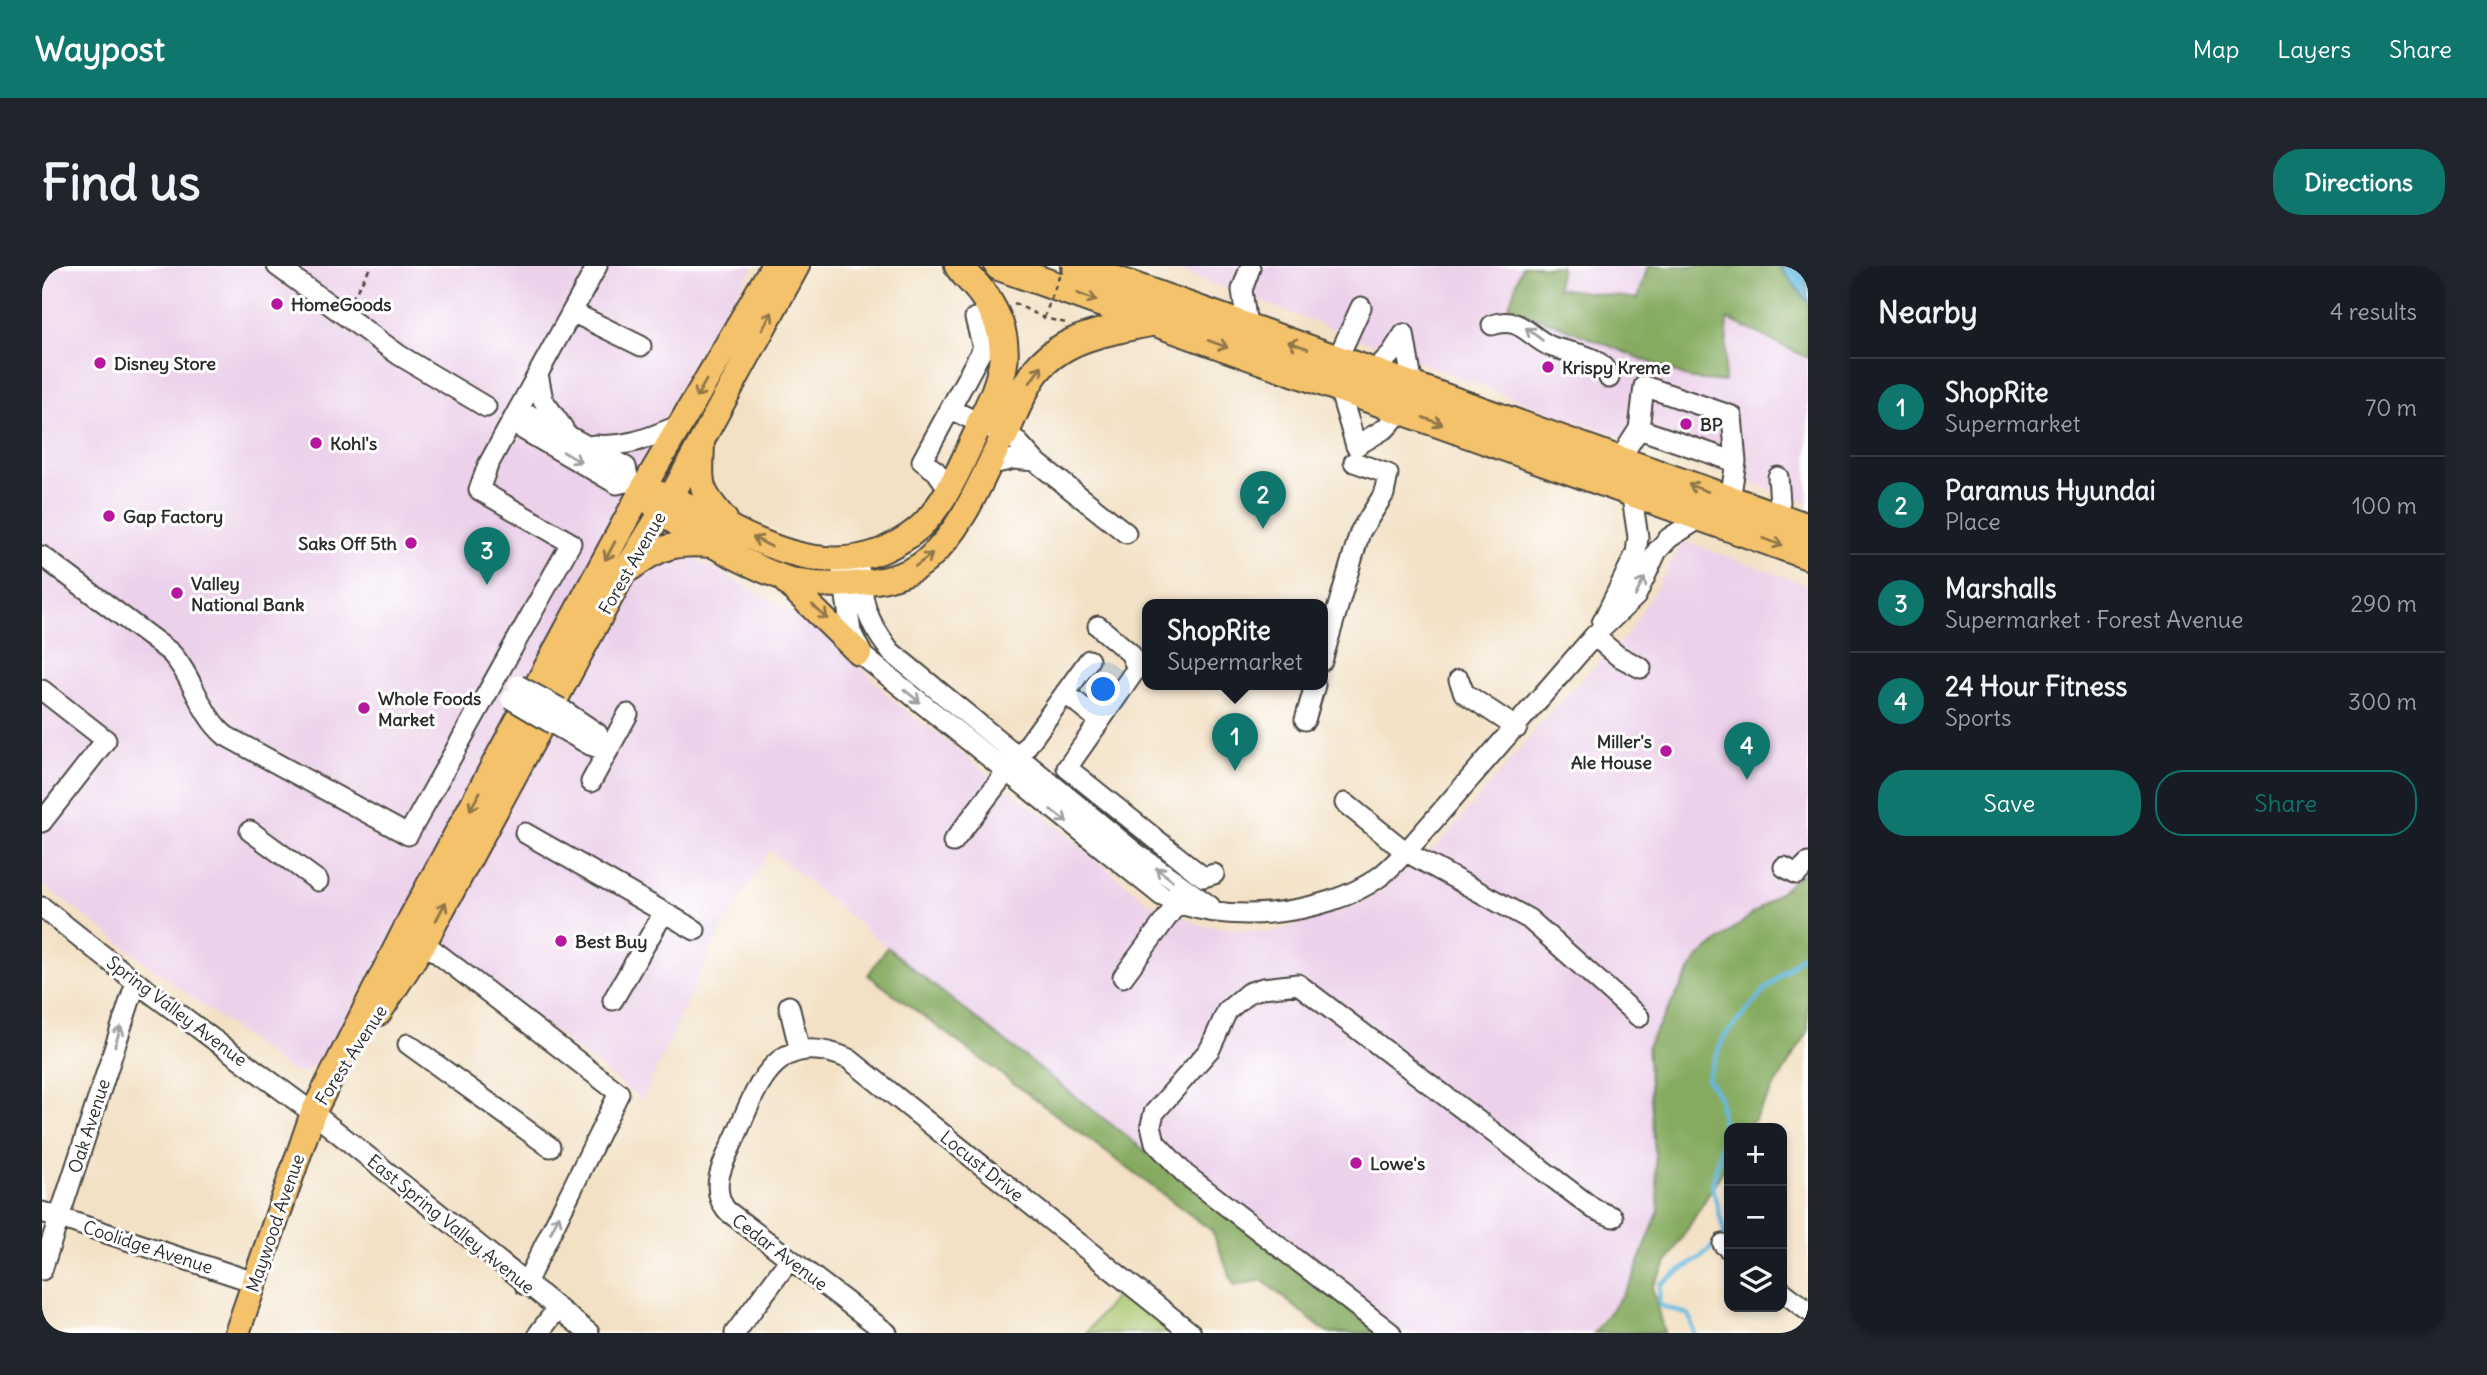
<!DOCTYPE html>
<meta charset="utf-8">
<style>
body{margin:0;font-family:Delius,sans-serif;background:#20242c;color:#f1f3f6}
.controls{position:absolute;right:21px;bottom:21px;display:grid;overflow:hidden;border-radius:14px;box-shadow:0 4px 10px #0003}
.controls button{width:63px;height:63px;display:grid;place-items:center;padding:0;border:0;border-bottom:2px solid #363941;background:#171b24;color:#f1f3f6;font:35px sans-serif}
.you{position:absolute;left:1062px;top:424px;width:24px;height:24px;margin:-18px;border:5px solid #fff;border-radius:50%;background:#1a73e8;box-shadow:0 0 0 10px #1a73e833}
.badge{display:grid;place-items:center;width:46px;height:46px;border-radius:50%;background:#0f766e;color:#fff;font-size:23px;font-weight:700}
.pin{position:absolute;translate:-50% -58px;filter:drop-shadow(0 2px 4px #0008)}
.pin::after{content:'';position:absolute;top:37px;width:24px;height:21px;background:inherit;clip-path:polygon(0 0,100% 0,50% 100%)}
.popup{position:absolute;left:1100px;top:333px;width:186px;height:91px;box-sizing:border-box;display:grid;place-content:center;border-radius:14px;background:#171b24;filter:drop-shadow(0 2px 5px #0005);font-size:23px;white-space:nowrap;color:#9ea1a6}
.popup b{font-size:26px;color:#f1f3f6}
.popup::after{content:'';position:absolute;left:50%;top:100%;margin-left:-14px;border:14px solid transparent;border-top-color:#171b24}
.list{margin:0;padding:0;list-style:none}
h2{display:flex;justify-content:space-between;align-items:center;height:91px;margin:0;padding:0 28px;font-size:30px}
h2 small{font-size:23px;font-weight:400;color:#9ea1a6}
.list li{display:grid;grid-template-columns:46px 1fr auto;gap:21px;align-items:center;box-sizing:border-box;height:98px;padding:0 28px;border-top:2px solid #363941}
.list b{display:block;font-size:26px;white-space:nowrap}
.list p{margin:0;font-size:23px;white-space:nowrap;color:#9ea1a6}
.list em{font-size:23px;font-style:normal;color:#9ea1a6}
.actions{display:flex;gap:14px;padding:21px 28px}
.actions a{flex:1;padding:16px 0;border:2px solid #0f766e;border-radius:28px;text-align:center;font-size:24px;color:#0f766e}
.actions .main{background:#0f766e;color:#fff}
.icon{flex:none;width:38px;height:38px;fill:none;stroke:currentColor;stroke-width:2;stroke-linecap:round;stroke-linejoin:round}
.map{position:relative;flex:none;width:1766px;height:1067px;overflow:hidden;border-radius:28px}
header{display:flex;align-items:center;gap:42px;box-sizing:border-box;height:98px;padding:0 35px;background:#0f766e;color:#fff}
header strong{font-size:33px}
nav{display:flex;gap:38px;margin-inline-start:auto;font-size:24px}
.intro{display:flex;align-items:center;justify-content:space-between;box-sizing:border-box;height:168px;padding:0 42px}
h1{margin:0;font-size:49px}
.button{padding:18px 32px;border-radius:28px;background:#0f766e;color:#fff;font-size:24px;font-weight:700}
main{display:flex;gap:42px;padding:0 42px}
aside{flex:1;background:#171b24;border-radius:28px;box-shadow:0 4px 10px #0003}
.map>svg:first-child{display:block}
.built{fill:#ecd1ea}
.green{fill:#a8c66d;stroke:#6a784c;stroke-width:2}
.forest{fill:#86ab60;stroke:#586b46;stroke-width:2}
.water{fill:#62b9df;stroke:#467285;stroke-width:2}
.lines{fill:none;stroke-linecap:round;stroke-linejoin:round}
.stream{stroke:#62b9df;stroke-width:4.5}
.minor-casing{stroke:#494642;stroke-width:23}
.major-casing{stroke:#494642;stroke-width:28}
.highway-casing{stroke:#494642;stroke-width:32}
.path{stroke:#494642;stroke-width:2.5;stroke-dasharray:5 5;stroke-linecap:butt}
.minor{stroke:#fff;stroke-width:19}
.major{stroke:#f4c26a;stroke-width:24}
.highway{stroke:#f4c26a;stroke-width:28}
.minor-bridge-casing{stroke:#494642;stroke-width:23;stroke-linecap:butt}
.path-bridge{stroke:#494642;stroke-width:2.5;stroke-dasharray:5 5;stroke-linecap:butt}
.minor-bridge{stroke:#fff;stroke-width:19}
.oneway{stroke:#90764a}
.oneway2{stroke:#a0a0a0}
.poi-dot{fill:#b5179e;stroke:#fff;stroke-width:2.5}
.labels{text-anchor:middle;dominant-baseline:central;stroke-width:6;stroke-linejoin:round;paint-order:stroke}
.poi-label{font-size:18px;font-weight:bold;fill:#2b2b2b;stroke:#fff;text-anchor:start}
.street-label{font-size:18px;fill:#2b2b2b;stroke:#fff}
</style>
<header>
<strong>Waypost</strong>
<nav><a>Map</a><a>Layers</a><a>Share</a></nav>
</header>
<div class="intro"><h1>Find us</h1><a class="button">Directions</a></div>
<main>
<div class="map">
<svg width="1766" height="1067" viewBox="0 0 1766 1067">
<rect width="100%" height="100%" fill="#fff"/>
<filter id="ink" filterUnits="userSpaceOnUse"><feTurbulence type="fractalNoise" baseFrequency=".0143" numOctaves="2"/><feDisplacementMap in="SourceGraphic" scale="14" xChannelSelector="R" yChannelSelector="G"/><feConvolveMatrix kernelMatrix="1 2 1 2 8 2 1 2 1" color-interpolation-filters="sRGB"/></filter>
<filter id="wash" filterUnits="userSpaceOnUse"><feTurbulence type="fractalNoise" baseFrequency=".00686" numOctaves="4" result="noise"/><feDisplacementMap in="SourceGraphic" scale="28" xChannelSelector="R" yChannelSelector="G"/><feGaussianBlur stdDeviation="1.57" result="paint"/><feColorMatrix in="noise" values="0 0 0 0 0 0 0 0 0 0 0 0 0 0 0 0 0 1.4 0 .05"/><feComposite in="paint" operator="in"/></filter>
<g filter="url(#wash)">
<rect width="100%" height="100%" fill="#f3e1c5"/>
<!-- built -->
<path class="built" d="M0,0H712L656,84L579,241L644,288L783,363L849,433L1008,555L1108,638L1160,659L1228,667L1325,636L1400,575L1521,432L1586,368L1642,275L1766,319V603L1605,780L1617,944L1590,1015L1549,1067H1336L886,715L728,584L673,676L600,834L364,651L279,793L261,807L248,805L0,618Z
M1126,0H1480L1467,41L1650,113L1681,116L1685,52L1766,92V237L1487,138Z
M1519,0H1606L1597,33L1515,22Z"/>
<!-- green -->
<path class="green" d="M1085,1016L1149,1067H1044Z"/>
<!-- forest -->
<path class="forest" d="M1480,0H1519L1515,22L1596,33L1606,0H1737L1766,36V92L1686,53L1682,116L1650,113L1467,40Z
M1766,603V766L1707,862H1687V895L1610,1021L1622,1067H1552L1590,1015L1617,944L1605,780L1655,693Z
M845,681L886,715L1336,1067H1285L1220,1014L1192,1020L1170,965L826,709Z"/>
<!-- water -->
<path class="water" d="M1737,0H1765L1766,36Z"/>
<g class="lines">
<!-- stream -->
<path class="stream" d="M1680,971L1683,969L1670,920L1678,887L1680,852L1677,832L1665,812L1682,771L1722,725L1766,684
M1652,1067L1647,1049L1617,1039L1618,1018L1658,992L1674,977"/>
</g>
</g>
<g filter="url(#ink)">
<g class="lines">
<!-- minor casing -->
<g class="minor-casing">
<path id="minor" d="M235,0L357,89L444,141
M530,46L599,80
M1450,59C1478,49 1486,70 1508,80C1530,89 1559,86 1567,112
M1205,60L1200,24L1208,2
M1362,68L1371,121
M1295,94L1319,41
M1331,106L1349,88L1362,68
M496,108L501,134L521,162
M1297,122L1314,180L1344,162L1360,144
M910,144L974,174L993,195L1084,267
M481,154L490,150L584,201L587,215L600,224
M481,154L482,164L575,218L587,215
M1597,163L1602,120L1690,150L1694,196
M552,179C585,182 608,171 638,159
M1577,194L1597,163L1694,196L1688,234
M946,199L972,193L993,195
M907,223L894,205L880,195L941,82L933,52
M1733,250L1738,236L1736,211
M0,290L128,386C152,411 157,448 184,470L366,569L529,277L437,224L446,199L555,0
M816,292C821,336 821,350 849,386L1094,587L1168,640
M799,295L809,366L821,390L1120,630C1177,661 1284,650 1337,611C1347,604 1355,594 1364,586L1552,370L1594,330L1615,285L1627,272L1660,251
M1560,357L1594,287L1596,271L1589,225
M1056,360L1088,387L1095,402L1025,502L1156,607L1162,611L1172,608
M1552,370L1576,390L1599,402
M1280,395L1318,266L1342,228L1346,208L1312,196
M1417,414L1422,427L1475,462
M0,424L64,474L0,556
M1023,427L1058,455
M518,442L555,467L566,485
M1263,454L1273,419
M511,458L548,479L566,485
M977,491L1047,394
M549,516L586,448
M1303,537L1364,586L1487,653L1597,751
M208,565L276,615
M483,567L653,664
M911,576L965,505
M1742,601L1755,608L1766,597
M0,641L94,716L271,847L547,1067
M382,677L577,827L483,1019
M1081,711L1135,638
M571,734L622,646
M747,740L758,785
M366,778L508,881
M0,946L212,1016
M1681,978L1687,983
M0,1004L94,716
M1740,1025L1766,1045
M497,1067L515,1043
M693,1067L748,993
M845,1067L684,944C665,918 685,891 696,865C718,811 738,763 807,793L1149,1067
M1349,1067L1143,908L1113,876L1109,859L1112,847L1168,783L1185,745L1206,727L1221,722L1256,718L1552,943L1571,951"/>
</g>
<!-- major casing -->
<g class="major-casing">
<path id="major" d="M660,179C658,218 656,223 683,253
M615,227L629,231C693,262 765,314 839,285C859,276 876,266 890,248C911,222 923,189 938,159
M609,236C630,261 724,310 757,316C792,322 857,319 885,294C922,262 941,210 962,168
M588,303C618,280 633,276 670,279
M741,313L817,387
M337,747L382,677L580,310L629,231L755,0
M195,1067L271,847L368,654L600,224L731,0"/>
</g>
<!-- highway casing -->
<g class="highway-casing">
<path id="highway" d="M917,0C925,11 935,19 942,30C975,77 962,112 938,159
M957,0L1766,289
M1033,0L1766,262
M962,168C971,149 979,127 991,109C1019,69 1069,65 1112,55"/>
</g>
<!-- path -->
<path class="path" d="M310,33L329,0
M972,37L1002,52L1024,57"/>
<!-- minor -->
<use href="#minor" class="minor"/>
<!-- major -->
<use href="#major" class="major"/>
<!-- highway -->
<use href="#highway" class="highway"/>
<!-- minor-bridge casing -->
<g class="minor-bridge-casing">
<path id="minor-bridge" d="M476,419L518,442
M469,433L511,458"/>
</g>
<!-- path-bridge -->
<path class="path-bridge" d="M1002,52L1021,0"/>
<!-- minor-bridge -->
<use href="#minor-bridge" class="minor-bridge"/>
</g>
<!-- one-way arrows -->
<defs><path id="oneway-shaft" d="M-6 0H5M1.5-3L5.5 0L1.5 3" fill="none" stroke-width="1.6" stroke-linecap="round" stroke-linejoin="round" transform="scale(1.75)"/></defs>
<g class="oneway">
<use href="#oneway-shaft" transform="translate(1045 31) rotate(20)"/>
<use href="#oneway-shaft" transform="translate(725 55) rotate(-61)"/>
<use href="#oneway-shaft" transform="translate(1176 78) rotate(20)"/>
<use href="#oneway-shaft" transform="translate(1256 79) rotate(-160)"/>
<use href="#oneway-shaft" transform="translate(994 108) rotate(-55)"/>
<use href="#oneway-shaft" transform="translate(659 123) rotate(120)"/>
<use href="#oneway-shaft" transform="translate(1391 155) rotate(20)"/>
<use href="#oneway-shaft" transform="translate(1656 222) rotate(-160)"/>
<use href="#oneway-shaft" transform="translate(720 276) rotate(-153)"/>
<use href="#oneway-shaft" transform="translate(1731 276) rotate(20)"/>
<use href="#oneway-shaft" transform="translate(568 285) rotate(118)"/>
<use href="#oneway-shaft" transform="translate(882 294) rotate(-36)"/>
<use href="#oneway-shaft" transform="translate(778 346) rotate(43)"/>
<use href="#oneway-shaft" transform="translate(433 535) rotate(119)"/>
<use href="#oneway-shaft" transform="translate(399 645) rotate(-62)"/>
</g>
<g class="oneway2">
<use href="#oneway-shaft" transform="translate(1492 68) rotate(-143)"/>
<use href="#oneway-shaft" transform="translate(530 191) rotate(30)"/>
<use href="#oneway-shaft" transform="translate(1598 321) rotate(-63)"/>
<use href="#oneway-shaft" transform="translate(870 430) rotate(39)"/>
<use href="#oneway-shaft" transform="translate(1017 550) rotate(38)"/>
<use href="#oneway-shaft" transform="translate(1122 608) rotate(-143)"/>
<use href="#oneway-shaft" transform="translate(76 770) rotate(-72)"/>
<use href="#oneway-shaft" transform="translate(513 958) rotate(-64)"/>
</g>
</g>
<!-- markers -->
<g class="poi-dot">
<circle cx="235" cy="38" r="7"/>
<circle cx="58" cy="97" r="7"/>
<circle cx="1506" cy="101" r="7"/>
<circle cx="1644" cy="158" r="7"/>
<circle cx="274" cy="177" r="7"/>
<circle cx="67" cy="250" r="7"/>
<circle cx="369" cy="277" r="7"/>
<circle cx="135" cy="327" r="7"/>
<circle cx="322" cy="442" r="7"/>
<circle cx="1624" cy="485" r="7"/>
<circle cx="519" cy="675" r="7"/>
<circle cx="1314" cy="897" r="7"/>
</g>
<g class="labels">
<!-- poi labels -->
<g class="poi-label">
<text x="249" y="38">HomeGoods</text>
<text x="72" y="97">Disney Store</text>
<text x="1520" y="101">Krispy Kreme</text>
<text x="1658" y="158">BP</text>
<text x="288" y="177">Kohl's</text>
<text x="81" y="250">Gap Factory</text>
<text x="355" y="277" text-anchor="end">Saks Off 5th</text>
<text x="149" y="317">Valley<tspan x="149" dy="21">National Bank</tspan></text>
<text x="336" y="432">Whole Foods<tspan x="336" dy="21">Market</tspan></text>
<text x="1610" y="475" text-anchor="end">Miller's<tspan x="1610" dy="21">Ale House</tspan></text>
<text x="533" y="675">Best Buy</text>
<text x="1328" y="897">Lowe's</text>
</g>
<!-- street labels -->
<g class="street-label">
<text transform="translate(590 297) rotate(-60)">Forest Avenue</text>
<text transform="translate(135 745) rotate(37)">Spring Valley Avenue</text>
<text transform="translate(309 789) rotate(-57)">Forest Avenue</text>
<text transform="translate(47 860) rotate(-72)">Oak Avenue</text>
<text transform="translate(940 900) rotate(39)">Locust Drive</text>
<text transform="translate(233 957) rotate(-71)">Maywood Avenue</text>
<text transform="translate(409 958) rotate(39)">East Spring Valley Avenue</text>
<text transform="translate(106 981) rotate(18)">Coolidge Avenue</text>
<text transform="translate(738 986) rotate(37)">Cedar Avenue</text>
</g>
</g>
</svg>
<div class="controls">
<button>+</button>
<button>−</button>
<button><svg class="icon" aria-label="layers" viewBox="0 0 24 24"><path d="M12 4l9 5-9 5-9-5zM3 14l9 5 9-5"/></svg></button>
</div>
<div class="you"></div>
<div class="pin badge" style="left:1193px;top:505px">1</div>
<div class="popup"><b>ShopRite</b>Supermarket</div>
<div class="pin badge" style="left:1221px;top:263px">2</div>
<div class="pin badge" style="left:445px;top:319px">3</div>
<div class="pin badge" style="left:1705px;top:514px">4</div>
</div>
<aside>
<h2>Nearby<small>4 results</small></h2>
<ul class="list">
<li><span class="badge">1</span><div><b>ShopRite</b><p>Supermarket</p></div><em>70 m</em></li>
<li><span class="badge">2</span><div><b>Paramus Hyundai</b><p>Place</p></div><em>100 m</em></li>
<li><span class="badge">3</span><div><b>Marshalls</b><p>Supermarket · Forest Avenue</p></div><em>290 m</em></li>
<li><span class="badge">4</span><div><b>24 Hour Fitness</b><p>Sports</p></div><em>300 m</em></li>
</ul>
<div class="actions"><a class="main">Save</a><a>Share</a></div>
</aside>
</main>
